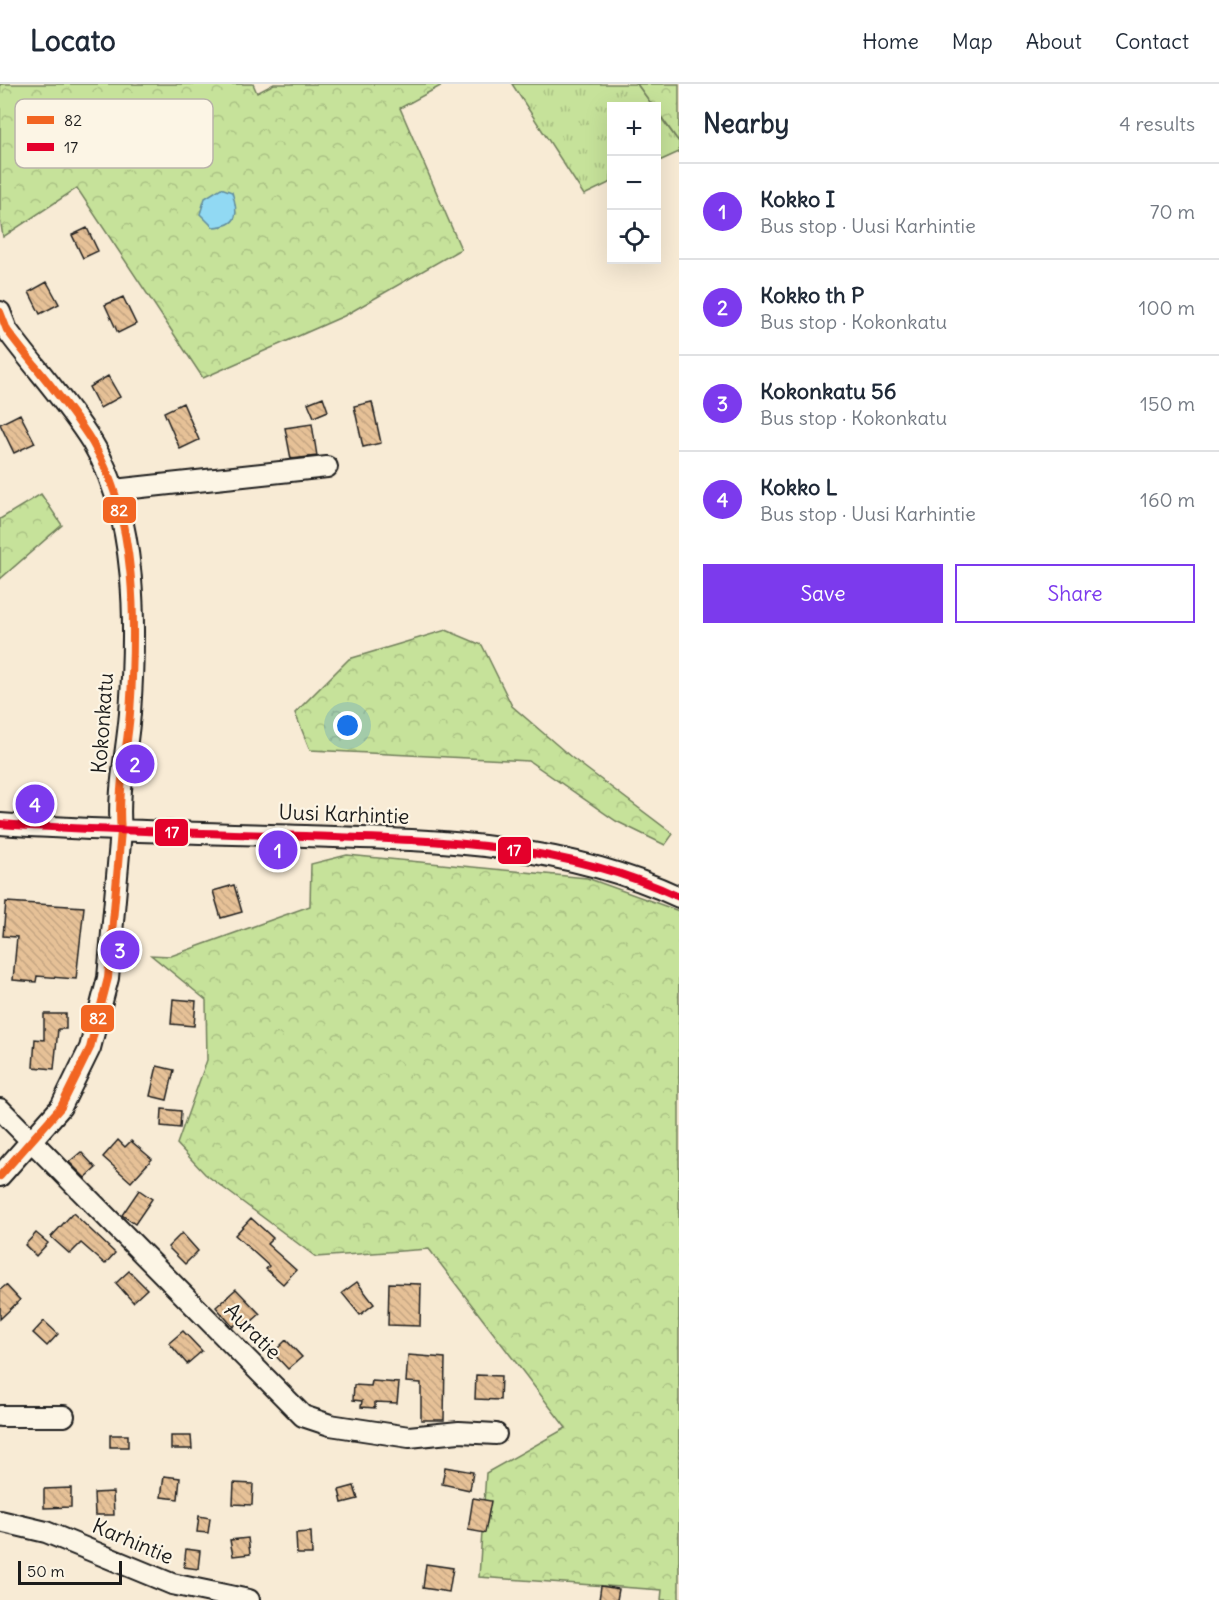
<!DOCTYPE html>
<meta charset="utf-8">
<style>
body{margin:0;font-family:Delius,sans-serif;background:#f2f2f3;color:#1f2937}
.controls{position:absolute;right:18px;top:18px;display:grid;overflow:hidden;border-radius:0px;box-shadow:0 6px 24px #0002}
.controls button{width:54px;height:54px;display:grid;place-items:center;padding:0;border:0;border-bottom:2px solid #e0e1e3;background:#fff;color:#1f2937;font:30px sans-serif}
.scale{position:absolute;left:18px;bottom:15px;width:104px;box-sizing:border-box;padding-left:6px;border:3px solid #1c1c1c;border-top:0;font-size:16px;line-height:21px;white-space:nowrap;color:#1c1c1c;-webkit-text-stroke:4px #fcf5e5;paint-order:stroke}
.you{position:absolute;left:348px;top:642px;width:21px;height:21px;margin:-15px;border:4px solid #fff;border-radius:50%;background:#1a73e8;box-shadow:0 0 0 9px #1a73e833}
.badge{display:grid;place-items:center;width:39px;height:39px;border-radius:50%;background:#7c3aed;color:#fff;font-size:20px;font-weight:700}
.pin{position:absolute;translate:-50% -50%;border:3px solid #fff;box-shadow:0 2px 6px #0006}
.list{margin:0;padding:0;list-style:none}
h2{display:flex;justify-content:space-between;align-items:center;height:78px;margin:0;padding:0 24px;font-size:26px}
h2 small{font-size:20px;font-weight:400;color:#747a83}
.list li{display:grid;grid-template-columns:39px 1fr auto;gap:18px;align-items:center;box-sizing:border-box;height:96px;padding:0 24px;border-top:2px solid #e0e1e3}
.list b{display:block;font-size:22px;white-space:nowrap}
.list p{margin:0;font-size:20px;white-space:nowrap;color:#747a83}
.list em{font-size:20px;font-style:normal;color:#747a83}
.actions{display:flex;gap:12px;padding:18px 24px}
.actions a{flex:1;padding:14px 0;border:2px solid #7c3aed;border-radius:0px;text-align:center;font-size:21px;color:#7c3aed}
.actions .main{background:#7c3aed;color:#fff}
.icon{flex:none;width:33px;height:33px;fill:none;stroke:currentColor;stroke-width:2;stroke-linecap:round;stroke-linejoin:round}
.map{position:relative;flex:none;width:679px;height:1516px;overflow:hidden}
header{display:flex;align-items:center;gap:36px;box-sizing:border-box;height:84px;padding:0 30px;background:#fff;border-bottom:2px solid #e0e1e3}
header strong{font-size:28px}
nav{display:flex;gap:33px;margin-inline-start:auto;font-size:21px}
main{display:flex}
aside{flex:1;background:#fff}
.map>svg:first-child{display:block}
.grass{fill:url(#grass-tufts);stroke:#717f5b;stroke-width:1.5}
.forest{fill:url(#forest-crowns);stroke:#717f5b;stroke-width:1.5}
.water{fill:#91d9f3;stroke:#628d9d;stroke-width:1.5}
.building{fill:url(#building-back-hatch);stroke:#1c1c1c;stroke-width:1.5}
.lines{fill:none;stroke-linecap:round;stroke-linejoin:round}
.minor-casing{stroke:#1c1c1c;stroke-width:24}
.minor{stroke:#fcf5e5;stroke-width:20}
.bus-1-casing{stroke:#fcf5e5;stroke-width:12}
.bus-2-casing{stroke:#fcf5e5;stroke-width:12}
.bus-1{stroke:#f26522;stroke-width:8}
.bus-2{stroke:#e4002b;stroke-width:8}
.labels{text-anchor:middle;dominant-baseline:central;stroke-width:4.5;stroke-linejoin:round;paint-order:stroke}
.street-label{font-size:21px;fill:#1c1c1c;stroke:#fcf5e5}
.key{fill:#fcf5e5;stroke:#b9b4a9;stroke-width:1.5}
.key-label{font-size:16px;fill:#1c1c1c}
.line-badge{stroke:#fcf5e5;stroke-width:2}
.badge-label{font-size:16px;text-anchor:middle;font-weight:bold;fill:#fff}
</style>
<header>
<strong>Locato</strong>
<nav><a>Home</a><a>Map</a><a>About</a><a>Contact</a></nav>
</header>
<main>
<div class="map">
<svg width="679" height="1516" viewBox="0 0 679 1516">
<defs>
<pattern id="grass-tufts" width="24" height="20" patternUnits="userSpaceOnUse" patternTransform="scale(1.5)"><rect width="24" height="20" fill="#c6e29a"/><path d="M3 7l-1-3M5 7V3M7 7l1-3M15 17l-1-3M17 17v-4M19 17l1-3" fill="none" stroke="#aac184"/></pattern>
<pattern id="forest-crowns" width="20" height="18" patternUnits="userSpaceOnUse" patternTransform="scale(1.5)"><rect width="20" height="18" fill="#c6e29a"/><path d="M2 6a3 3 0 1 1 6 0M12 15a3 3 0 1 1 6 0" fill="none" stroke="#aac184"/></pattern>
<pattern id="building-back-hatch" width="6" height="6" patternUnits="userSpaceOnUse" patternTransform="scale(1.5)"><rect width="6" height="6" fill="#e6c197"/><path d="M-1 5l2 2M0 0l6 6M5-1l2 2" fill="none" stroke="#c5a582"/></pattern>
</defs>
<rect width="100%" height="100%" fill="#f8ebd5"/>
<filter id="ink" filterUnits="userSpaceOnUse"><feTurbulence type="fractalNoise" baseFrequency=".0167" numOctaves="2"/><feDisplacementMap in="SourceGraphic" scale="12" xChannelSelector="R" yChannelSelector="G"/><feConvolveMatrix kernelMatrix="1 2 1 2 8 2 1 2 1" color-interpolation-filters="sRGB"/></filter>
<g filter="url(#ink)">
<!-- grass -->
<path class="grass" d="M512,0H637L653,22H612L611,98L584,111Z
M656,27L679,58V68L657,78Z"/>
<!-- forest -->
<path class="forest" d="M0,0H253L257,9L274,0H444L400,24L461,165L344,232L203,294L77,104L3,153L0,134Z
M637,0H679V58L657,27L656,22H653Z
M41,410L62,441L0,495V435Z
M446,546L482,561L512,622L571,673L673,750L665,761L616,737L529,677L310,666L295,629L349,575Z
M347,771L587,794L679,827V1516H661L662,1506L479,1493L486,1389L566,1344L429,1165L316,1173L205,1090L177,1060L207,976L206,916L151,871L171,872L310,822L311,780Z"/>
<!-- water -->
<path class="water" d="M221,104L232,108C239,130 239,142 213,143L200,130L205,114Z"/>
<!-- building -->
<path class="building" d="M87,144L98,167L83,174L72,151Z
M47,198L59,220L40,230L29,208Z
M123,213L136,240L118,249L105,221Z
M108,292L120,313L100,324L89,303Z
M323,313L328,327L314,333L308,319Z
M372,318L381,359L363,363L354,322Z
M183,319L199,356L180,365L164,328Z
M20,330L35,359L14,369L0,340Z
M312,340L317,372L291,375L285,344Z
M234,801L242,828L221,834L213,807Z
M6,818L84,823L76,895L37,892L36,898L13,896L17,853L3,852Z
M173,915L196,917L194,942L171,940Z
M44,930H66V945H58L54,985L33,983L35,955L44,956Z
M157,982L174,986L167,1016L150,1012Z
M162,1025L181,1027L180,1044L161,1042Z
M118,1056L125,1063L131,1057L152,1075L131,1098L103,1073Z
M81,1068L96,1084L85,1094L69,1078Z
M139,1106L152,1115L135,1140L122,1131Z
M73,1129L115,1169L105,1180L81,1159L70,1170L51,1153Z
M251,1134L273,1154L267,1160L296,1186L283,1200L266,1185L269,1182L235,1151Z
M36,1149L48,1159L36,1172L25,1161Z
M182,1149L198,1167L185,1180L168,1163Z
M129,1187L147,1205L133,1218L116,1199Z
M357,1198L374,1220L360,1231L342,1209Z
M389,1199L421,1200L420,1242L388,1241Z
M6,1201L20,1216L0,1235V1206Z
M236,1205L260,1230L244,1244L238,1238L233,1243L216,1223Z
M44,1237L58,1250L47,1262L33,1249Z
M183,1247L202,1267L187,1280L169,1259Z
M286,1256L302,1273L288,1285L273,1269Z
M408,1271L445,1274L444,1336H421V1299L406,1298Z
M476,1291L501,1292L500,1316L475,1315Z
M372,1297L399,1299L397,1319L375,1318V1324L361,1323L362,1317L353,1316L354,1301L371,1302Z
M110,1351H128V1363H110Z
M171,1352H191L192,1365H171Z
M445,1383L473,1388L470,1406L442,1400Z
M164,1392L180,1394L178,1415L161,1413Z
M234,1399L253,1400L252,1421L233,1420Z
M354,1402L358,1415L342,1419L339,1406Z
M71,1404V1423L44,1424V1405Z
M113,1408L114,1431H95L94,1409Z
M473,1414L491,1417L485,1449L468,1446Z
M199,1432L210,1434L208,1449L197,1448Z
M311,1448L312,1470H297L296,1449Z
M248,1454L250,1470L233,1472L230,1456Z
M186,1465L200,1467L198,1485L184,1483Z
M426,1480L453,1484L449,1508L423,1504Z
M601,1502L619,1505L617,1516H599Z"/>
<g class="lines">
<!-- minor casing -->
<g class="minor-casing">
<path id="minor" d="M0,228L7,246C34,283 68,319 92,358C138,434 136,543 130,629C127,668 117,707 121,747L108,894L90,964L61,1023L0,1092
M114,406L327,383
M0,740C101,747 203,749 305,752C431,756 562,758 679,813
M0,1025L303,1332L330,1341L409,1353L459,1348L496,1350
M0,1332H64
M0,1437L46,1448L172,1500L249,1516"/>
</g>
<!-- minor -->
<use href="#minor" class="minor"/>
<!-- bus-1 casing -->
<g class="bus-1-casing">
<path id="bus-1" d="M0,228L7,246C34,283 68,319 92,358C138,434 136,543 130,629C127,668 117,707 121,747L108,894L90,964L61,1023L0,1092"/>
</g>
<!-- bus-2 casing -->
<g class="bus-2-casing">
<path id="bus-2" d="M0,740C101,747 203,749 305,752C431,756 562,758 679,813"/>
</g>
<!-- bus-1 -->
<use href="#bus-1" class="bus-1"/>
<!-- bus-2 -->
<use href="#bus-2" class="bus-2"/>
</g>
</g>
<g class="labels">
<!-- street labels -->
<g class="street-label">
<text transform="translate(102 639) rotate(-86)">Kokonkatu</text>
<text transform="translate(344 730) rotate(2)">Uusi Karhintie</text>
<text transform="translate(253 1247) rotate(45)">Auratie</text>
<text transform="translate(133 1457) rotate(23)">Karhintie</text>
</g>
</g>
<!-- legend -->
<rect x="15" y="15" width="198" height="69" rx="9" class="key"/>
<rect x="27" y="32" width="27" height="8" fill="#f26522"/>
<rect x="27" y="59" width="27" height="8" fill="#e4002b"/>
<g class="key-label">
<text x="64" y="42">82</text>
<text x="64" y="69">17</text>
</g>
<g class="line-badge">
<rect x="102" y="412" width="35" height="28" rx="6" fill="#f26522"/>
<rect x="154" y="734" width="35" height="29" rx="6" fill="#e4002b"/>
<rect x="497" y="752" width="35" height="29" rx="6" fill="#e4002b"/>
<rect x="80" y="920" width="35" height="29" rx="6" fill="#f26522"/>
</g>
<g class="badge-label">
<text x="119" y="432">82</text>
<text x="172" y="754">17</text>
<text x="514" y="772">17</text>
<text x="98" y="940">82</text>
</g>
</svg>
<div class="controls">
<button>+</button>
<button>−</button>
<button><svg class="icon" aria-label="locate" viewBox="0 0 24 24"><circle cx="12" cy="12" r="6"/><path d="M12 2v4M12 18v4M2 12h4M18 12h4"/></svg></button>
</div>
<div class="scale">50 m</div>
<div class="you"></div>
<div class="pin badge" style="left:278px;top:766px">1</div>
<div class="pin badge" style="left:135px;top:680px">2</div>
<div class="pin badge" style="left:120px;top:866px">3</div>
<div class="pin badge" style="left:35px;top:720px">4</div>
</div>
<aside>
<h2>Nearby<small>4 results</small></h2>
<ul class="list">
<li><span class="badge">1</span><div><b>Kokko I</b><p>Bus stop · Uusi Karhintie</p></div><em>70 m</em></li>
<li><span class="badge">2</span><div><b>Kokko th P</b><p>Bus stop · Kokonkatu</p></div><em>100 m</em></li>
<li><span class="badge">3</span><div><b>Kokonkatu 56</b><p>Bus stop · Kokonkatu</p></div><em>150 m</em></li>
<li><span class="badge">4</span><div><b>Kokko L</b><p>Bus stop · Uusi Karhintie</p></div><em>160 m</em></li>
</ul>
<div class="actions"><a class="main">Save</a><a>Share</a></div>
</aside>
</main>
